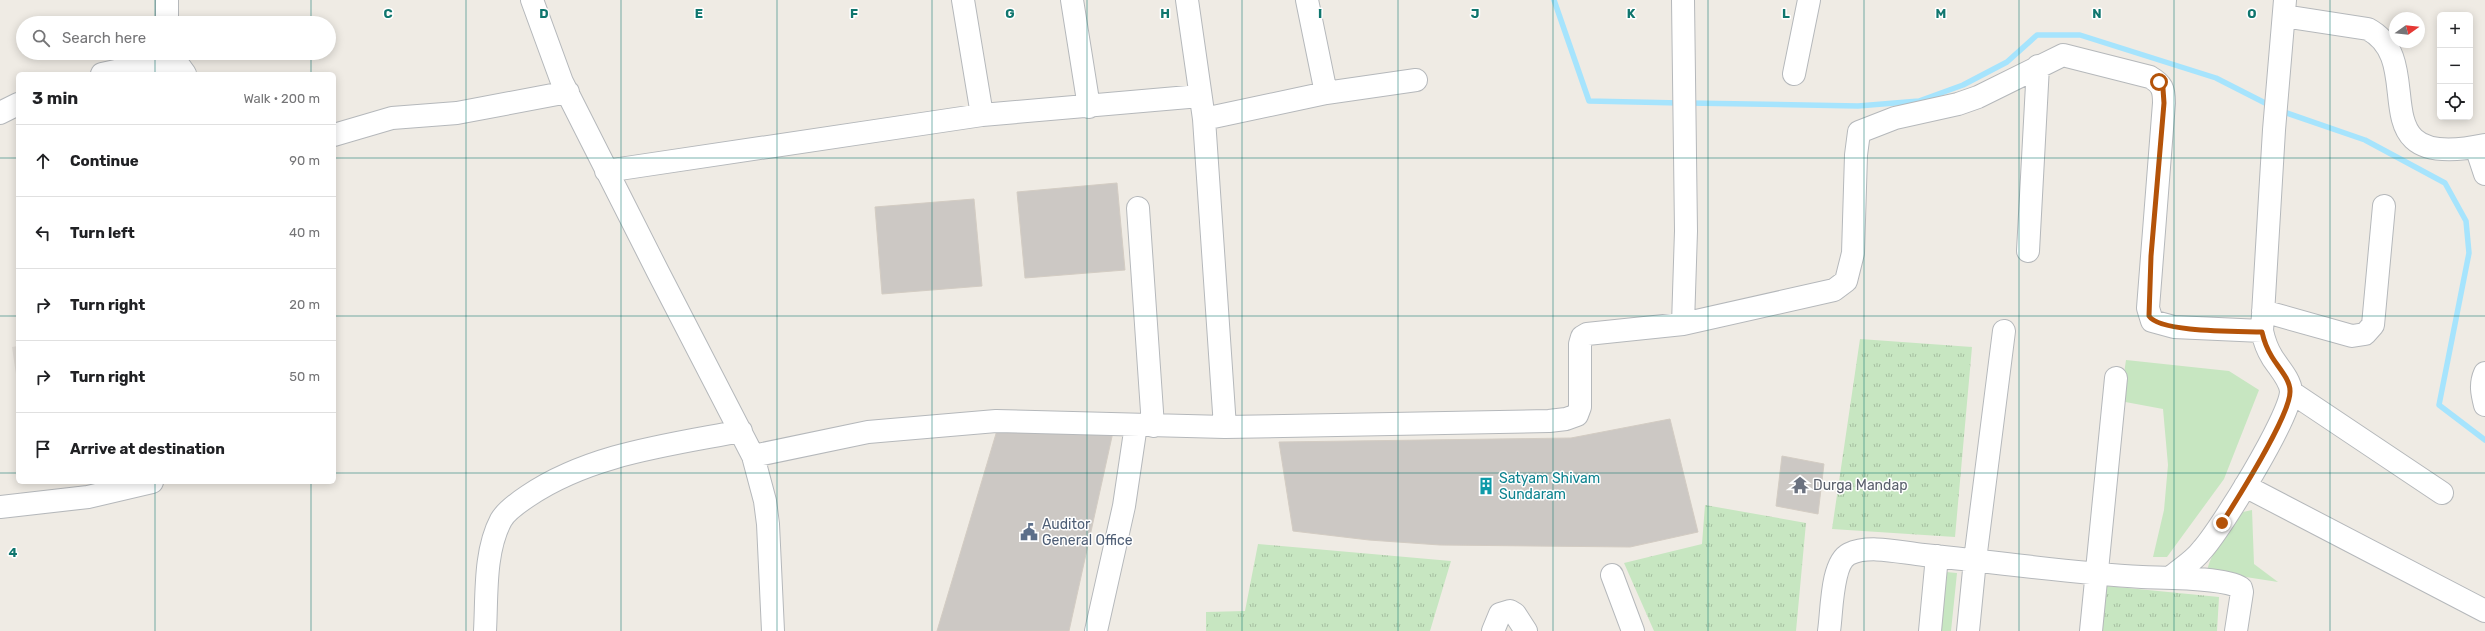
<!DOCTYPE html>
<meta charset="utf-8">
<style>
body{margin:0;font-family:Rubik,sans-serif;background:#f2f2f2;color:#202124}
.controls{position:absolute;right:12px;top:12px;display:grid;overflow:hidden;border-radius:6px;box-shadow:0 2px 10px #0003}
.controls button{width:36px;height:36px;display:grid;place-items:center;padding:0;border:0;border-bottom:1px solid #e0e0e0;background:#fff;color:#202124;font:20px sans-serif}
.compass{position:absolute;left:2389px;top:12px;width:36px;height:36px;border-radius:50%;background:#fff;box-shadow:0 2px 10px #0003;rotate:75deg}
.stop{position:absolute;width:12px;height:12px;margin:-9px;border:3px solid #b45309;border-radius:50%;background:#fff}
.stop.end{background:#b45309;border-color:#fff;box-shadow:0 1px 4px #0008}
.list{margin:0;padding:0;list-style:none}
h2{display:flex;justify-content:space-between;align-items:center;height:52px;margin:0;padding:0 16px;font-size:17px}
h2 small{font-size:13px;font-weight:400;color:#757577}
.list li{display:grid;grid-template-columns:26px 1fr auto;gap:12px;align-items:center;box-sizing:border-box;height:72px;padding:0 16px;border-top:1px solid #e0e0e0}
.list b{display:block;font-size:15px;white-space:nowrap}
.list em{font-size:13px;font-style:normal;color:#757577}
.icon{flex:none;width:22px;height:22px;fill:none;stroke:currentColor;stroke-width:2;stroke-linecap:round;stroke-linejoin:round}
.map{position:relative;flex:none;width:2485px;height:631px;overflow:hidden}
.search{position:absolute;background:#fff;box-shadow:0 2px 10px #0003;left:16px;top:16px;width:320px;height:44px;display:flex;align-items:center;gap:10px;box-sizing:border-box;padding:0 14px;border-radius:22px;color:#757577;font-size:15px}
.panel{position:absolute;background:#fff;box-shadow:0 2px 10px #0003;left:16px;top:72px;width:320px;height:412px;border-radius:6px}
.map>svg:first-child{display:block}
.education{fill:#e1dcd6}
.green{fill:#c7e6c1}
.park{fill:url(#park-tufts)}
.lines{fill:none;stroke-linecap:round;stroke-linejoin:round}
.stream{stroke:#a6e4fd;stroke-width:5.5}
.building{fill:#ccc8c4;stroke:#d3ccc3}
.minor-casing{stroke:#b5b8bb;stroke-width:24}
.minor{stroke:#fff;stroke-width:22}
.route{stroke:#b45309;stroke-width:5}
.grid{fill:none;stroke:#0f766e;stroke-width:1;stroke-opacity:0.55}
.labels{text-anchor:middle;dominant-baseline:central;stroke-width:3;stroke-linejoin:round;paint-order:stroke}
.culture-label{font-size:14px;fill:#0d838f;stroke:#fff;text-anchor:start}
.worship-label{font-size:14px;fill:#5b616d;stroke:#fff;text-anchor:start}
.service-label{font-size:14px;fill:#4e5e75;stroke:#fff;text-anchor:start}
.grid-label{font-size:13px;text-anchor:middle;font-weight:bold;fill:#0f766e;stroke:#fff;stroke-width:3;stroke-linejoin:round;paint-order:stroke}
</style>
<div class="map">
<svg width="2485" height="631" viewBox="0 0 2485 631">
<defs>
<pattern id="park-tufts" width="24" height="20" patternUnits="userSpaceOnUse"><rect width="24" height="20" fill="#c7e6c1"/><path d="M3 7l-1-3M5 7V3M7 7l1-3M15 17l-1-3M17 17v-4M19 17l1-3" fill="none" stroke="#a5bea0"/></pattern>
</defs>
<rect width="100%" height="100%" fill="#efebe4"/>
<!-- education -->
<path class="education" d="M18,346V388L12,347Z"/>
<!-- green -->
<path class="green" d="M2126,360L2229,371L2259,390L2224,479L2167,557H2153L2164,510L2168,465L2163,409L2120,401Z
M2252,510L2254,564L2278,582L2207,571C2212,549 2230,529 2243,512Z
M1946,572L1957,573L1951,631H1940Z"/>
<!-- park -->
<path class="park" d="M1860,339L1972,347L1955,537L1832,529Z
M1705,505L1806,523L1796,631H1654L1624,563L1702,544Z
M1258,544L1451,561L1430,631H1206V612L1245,611Z
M2097,585L2219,597L2217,631H2094Z"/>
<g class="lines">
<!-- stream -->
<path class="stream" d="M1554,0L1589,101L1680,103
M1688,103L1858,106L1919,101L1963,85L2007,62L2037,35H2080L2216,78L2271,106
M2281,111L2365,140L2445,183L2466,221L2469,253L2439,405L2485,440"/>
</g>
<!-- building -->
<path class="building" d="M1117,183L1125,270L1025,278L1017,192Z
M974,199L982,286L882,294L875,207Z
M1670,419L1698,532L1630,547L1440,545L1369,540L1293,531L1279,442L1571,438Z
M998,427L1113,432L1069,631H937Z
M1782,456L1824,464L1818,514L1776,506Z"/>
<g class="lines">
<!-- minor casing -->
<g class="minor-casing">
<path id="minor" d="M532,0L562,82L658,272L753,456L765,501L768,524L773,631
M963,0L982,115
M1072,0L1089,107
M1187,0L1204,119L1225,427
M1307,0L1326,93
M2284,16L2368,29C2432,63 2353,173 2485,145
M167,23V0
M102,74L166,60L180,67L185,74
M1794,74L1809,0
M0,113L18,104
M1204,119L1326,93L1416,80
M334,135L392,118L457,113L568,92
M2476,147L2485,174
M606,171L982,115L1200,96
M1138,208L1153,426
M2028,251L2038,66
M2263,311L2352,336L2365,334L2373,325L2384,206
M1683,324L1686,231L1683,0
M2485,373C2480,384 2482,393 2485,405
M2291,392L2442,493
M753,456L868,432L996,421L1225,427L1549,421L1566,419L1577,415L1580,407V344L1582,337L1587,334L1683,324L1834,290L1846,281L1853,253L1856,155L1859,132L1895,118L1958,104L1978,97L2063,55L2150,77C2162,84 2164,89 2164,103L2148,308L2152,321L2174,327L2262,331
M2245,486L2485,611
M0,507L88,497L152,482
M1612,575L1633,631
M2170,578C2180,569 2194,561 2202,550C2221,529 2291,416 2291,391C2290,379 2278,367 2272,357C2267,349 2264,340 2262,331L2274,130L2285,0
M485,631C487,596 484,552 501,520C506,511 519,502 528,496C590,454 669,445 741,431
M1096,631L1124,506L1136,425
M1493,631L1500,614L1510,611L1515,614L1526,631
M1829,631C1832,613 1831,563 1849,554C1870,544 1902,553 1924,555C1997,562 2069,573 2142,577C2164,578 2224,577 2241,588L2242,592L2236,631
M1930,631L1937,556
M1968,631L1975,560L2004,331
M2091,631L2116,378"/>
</g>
<!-- minor -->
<use href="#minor" class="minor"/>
</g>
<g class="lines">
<!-- route -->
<path class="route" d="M2159,82L2163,89L2164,103L2151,256L2149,316C2160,333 2241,331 2262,332C2264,341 2267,349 2272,357C2278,367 2290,379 2290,391C2291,414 2236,501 2222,523"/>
</g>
<!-- grid -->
<path class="grid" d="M155,0V23M311,0V23M466,0V631M621,0V631M777,0V631M932,0V631M1087,0V631M1242,0V631M1398,0V631M1553,0V631M1708,0V631M1864,0V631M2019,0V631M2174,0V631M2330,0V631M155,53V74M311,53V74M0,158H18M334,158H2485M0,316H18M334,316H2485M0,473H18M334,473H2485M155,482V631M311,482V631"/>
<!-- icons -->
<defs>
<g id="temple-bare" transform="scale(1.38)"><path d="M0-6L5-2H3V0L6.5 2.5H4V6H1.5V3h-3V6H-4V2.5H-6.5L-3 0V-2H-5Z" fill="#6b7280" stroke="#fff" stroke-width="2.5" paint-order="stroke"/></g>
<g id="building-bare" transform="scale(1.38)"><path d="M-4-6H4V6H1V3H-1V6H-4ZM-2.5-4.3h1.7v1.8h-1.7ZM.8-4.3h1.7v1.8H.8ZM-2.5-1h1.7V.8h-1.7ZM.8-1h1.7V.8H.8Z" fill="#0f9aa8" stroke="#fff" stroke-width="2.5" paint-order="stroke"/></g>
<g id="civic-bare" transform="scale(1.38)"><path d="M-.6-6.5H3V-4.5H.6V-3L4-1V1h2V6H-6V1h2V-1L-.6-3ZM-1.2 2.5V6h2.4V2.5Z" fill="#5c6f8a" stroke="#fff" stroke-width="2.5" paint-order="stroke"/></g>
</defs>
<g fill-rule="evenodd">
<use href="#temple-bare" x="1800" y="485"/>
<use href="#building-bare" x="1486" y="486"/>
<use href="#civic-bare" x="1029" y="532"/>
</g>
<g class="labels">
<!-- culture labels -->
<g class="culture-label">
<text x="1499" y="478">Satyam Shivam<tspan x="1499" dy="16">Sundaram</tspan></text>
</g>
<!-- worship labels -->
<g class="worship-label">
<text x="1813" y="485">Durga Mandap</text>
</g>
<!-- service labels -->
<g class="service-label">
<text x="1042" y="524">Auditor<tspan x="1042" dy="16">General Office</tspan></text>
</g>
</g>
<g class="grid-label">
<text x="388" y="18">C</text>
<text x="544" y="18">D</text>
<text x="699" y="18">E</text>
<text x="854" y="18">F</text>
<text x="1010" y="18">G</text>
<text x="1165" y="18">H</text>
<text x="1320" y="18">I</text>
<text x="1475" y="18">J</text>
<text x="1631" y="18">K</text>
<text x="1786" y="18">L</text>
<text x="1941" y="18">M</text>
<text x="2097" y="18">N</text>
<text x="2252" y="18">O</text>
<text x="13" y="557">4</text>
</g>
</svg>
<div class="controls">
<button>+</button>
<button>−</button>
<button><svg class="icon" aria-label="locate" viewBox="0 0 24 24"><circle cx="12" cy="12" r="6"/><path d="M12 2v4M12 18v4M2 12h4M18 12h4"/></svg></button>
</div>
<svg class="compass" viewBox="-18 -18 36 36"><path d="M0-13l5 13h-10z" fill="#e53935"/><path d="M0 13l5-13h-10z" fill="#757577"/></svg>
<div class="stop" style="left:2159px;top:82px"></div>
<div class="stop end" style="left:2222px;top:523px"></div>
<div class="search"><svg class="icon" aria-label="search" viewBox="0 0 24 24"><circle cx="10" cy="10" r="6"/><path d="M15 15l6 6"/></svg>Search here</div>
<section class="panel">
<h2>3 min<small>Walk · 200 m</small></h2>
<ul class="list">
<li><svg class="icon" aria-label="ahead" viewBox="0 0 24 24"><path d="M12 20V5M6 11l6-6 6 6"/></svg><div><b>Continue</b></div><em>90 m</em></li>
<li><svg class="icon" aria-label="left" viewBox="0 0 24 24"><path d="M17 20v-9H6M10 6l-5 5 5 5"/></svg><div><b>Turn left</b></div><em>40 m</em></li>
<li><svg class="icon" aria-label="right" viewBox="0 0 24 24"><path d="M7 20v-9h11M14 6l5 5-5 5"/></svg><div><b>Turn right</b></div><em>20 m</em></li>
<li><svg class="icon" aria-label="right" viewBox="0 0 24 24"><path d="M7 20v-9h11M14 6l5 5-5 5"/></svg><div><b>Turn right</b></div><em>50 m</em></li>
<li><svg class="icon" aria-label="arrive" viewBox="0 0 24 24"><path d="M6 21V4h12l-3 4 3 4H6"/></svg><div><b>Arrive at destination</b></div></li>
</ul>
</section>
</div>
